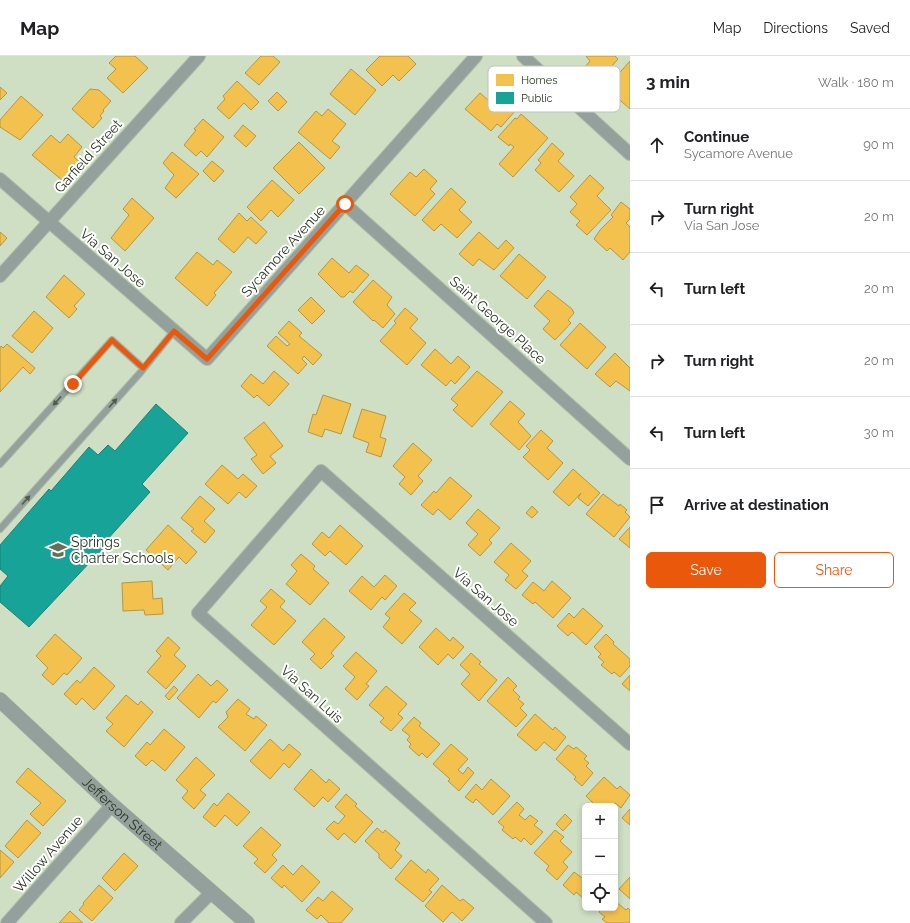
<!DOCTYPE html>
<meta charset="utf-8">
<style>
body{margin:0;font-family:Raleway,sans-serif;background:#f6f6f6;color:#202124}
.controls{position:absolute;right:12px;bottom:12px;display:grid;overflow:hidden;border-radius:6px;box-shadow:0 2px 6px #0003}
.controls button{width:36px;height:36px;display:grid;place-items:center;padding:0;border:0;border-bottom:1px solid #e0e0e0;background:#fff;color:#202124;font:20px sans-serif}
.stop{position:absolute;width:12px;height:12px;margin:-9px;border:3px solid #ea580c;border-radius:50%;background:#fff}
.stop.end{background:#ea580c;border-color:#fff;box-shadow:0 1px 4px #0008}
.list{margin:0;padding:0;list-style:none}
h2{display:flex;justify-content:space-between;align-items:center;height:52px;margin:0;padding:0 16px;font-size:17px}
h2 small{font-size:13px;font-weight:400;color:#757577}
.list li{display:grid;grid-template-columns:26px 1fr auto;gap:12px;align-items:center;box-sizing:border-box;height:72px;padding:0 16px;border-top:1px solid #e0e0e0}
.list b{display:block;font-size:15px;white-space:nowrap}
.list p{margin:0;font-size:13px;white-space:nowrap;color:#757577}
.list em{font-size:13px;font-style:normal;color:#757577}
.actions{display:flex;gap:8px;padding:12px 16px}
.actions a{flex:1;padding:9px 0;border:1px solid #ea580c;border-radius:6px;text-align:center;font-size:14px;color:#ea580c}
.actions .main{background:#ea580c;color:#fff}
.icon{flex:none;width:22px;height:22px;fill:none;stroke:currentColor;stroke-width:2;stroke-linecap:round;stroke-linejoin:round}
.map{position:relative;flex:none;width:630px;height:867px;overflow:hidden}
header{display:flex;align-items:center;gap:24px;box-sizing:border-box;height:56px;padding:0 20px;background:#fff;border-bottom:1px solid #e0e0e0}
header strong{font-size:19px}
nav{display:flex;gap:22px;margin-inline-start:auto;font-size:14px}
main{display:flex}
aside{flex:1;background:#fff}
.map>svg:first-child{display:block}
.homes{fill:#f2c14e;stroke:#b69741}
.public{fill:#17a398;stroke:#1d8275}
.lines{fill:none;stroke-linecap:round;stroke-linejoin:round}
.service-casing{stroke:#aebba6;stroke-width:8}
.minor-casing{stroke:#aebba6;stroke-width:14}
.tertiary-casing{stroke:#aebba6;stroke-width:16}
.service{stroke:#94a09c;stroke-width:6}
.minor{stroke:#94a09c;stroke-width:12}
.tertiary{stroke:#94a09c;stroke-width:15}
.oneway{fill:#4f5b4d}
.route{stroke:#ea580c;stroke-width:5}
.labels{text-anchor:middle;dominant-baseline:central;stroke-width:4;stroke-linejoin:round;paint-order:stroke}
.street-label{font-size:14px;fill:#2a3623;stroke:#fff}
.poi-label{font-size:14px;fill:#2a3623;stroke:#fff;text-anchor:start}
.key{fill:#fff;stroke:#bfc3bd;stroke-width:1}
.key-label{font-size:11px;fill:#2a3623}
</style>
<header>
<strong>Map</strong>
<nav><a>Map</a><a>Directions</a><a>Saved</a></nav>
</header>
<main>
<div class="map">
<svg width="630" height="867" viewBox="0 0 630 867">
<rect width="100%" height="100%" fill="#cedfc4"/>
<!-- homes -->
<path class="homes" d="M116,0H135L148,12L123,37L107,22L116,13L109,7Z
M261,0H273L280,6L259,29L245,17Z
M380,0H408L416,8L399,25L393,19L382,30L366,14Z
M586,0H615L618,3L599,25L584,12L590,5Z
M630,5V53L606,32Z
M351,13L376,34L355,59L330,38Z
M237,25L259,46L251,54L244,47L229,63L217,52L225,43L223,40Z
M0,31L7,37L0,44Z
M90,33L99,34L111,45L103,54L104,55L100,60L102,62L93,72L72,53Z
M277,36L287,46L278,55L268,45Z
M480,37L496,51L503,43L516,54L501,71L497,68L491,75L465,53Z
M21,40L43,59L20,84L0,71V64Z
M328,53L346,68L332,85L340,91L330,103L298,76L316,55L322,60Z
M521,58L548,82L513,121L499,108L514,91L510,88L509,90L498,81L515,62L517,63Z
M203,63L224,81L207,101L201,95L196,100L184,89L196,74L194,73Z
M243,69L256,80L246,91L234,80Z
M68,78L82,91L74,101L80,106L63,125L32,99L51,79L60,87Z
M299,86L325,112L299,138L273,112Z
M552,87L564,98L558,105L574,120L559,136L535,114L541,107L538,104Z
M172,96L199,118L176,142L165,132L174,119L163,107Z
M212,105L224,115L214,126L203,115Z
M424,113L437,125L430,133L435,138L415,160L390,138L410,116L416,121Z
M590,119L604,132L597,140L611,154L587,179L576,169L580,165L570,156L577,148L570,141Z
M272,124L294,144L278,161L271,154L261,165L247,151Z
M451,132L466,146L459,154L472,166L457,182L441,168L434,175L422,164Z
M132,142L154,162L125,195L111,182L129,159L123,153Z
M621,146L630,153V163L626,167L630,171V196L623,204L610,192L607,195L594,183L600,174L613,161L611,159Z
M239,157L247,165L251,161L267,176L256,188L248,181L234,197L218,183Z
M0,176L7,182L0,190Z
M479,176L498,193L506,184L514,192L494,214L479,203L473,210L459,198Z
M197,196L213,209L217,204L232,216L214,237L216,239L207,250L175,222Z
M519,198L546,221L527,243L500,220Z
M332,202L349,217L356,209L369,219L353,237L350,235L344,241H341L318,218Z
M64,219L85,238L74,250L77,253L69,262L46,241Z
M373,224L392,241L387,249L395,258L383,272L374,264L373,265L353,246Z
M548,234L572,253L574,257L568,264L571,267L555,284L543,273L550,265L534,250Z
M311,241L325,255L312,268L298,254Z
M405,252L418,263L410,272L426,287L407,309L380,285L396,267L394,265Z
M34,255L53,272L32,297L12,280Z
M289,265L302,277L299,280L322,299L313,309L304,300L302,303L307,308L298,318L267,290L276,280L287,290L290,288L278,277Z
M580,267L606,291L587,313L560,289Z
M7,288L35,312L30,318L23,311L0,336V292L1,290L3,292Z
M435,293L451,308L458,300L470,311L455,328L451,324L446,330L421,309Z
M615,297L630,312V335L616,325L610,331L595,318Z
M274,315L289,328L269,350L257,339L254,342L241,330L251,318L263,328Z
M477,315L503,336L472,371L453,354L458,349L451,343Z
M323,339L351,348L341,378L325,373L322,381L308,376L313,358L316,359Z
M510,345L525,358L518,366L531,380L519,394L490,368Z
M362,353L386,360L380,381L386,383L381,401L366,396L369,387L353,381Z
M264,366L283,390L270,400L276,407L263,418L251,403L257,399L244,382Z
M541,374L553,385L547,392L563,407L548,424L523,401L530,394L526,390Z
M413,387L432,404L418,420L423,425L411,439L399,428L405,421L393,410Z
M222,409L238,423L243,418L257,430L246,442L239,436L228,448L205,428Z
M573,413L600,437L588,450L578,442L581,437L569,450L553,436Z
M450,421L472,440L450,464L438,453L433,459L421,449L434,435L436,437Z
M603,438L619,450L620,448L627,454L625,456L630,461L614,481L586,458Z
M200,440L215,453L204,465L215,475L205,487L191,475L194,473L181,462Z
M532,450L538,456L532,462L526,457Z
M478,453L500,472L489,484L492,487L480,500L468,489L478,478L466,467Z
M168,469L197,496L186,508L179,501L168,514L146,494Z
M340,469L363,490L346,509L330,495L325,500L312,488L322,476L329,482Z
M630,471V492L619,483Z
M511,487L531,505L522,515L528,520L516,533L505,524L509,519L494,506Z
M301,498L315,510L313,513L329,527L310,549L286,528L297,515L291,509Z
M385,519L397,530L385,544L382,541L371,554L349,535L362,520L374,531Z
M152,525L153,543L162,542L163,558L145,559L144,554L123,555L122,527Z
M552,525L571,542L553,562L535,546L533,548L522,539L533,526L544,535Z
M271,533L285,545L280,551L296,565L274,589L251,569L267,551L260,545Z
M404,537L416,547L409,554L422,565L402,588L383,571L390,562L385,558Z
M583,552L603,570L586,589L572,576L568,580L557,570L569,557L574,562Z
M324,562L345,581L331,597L334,600L321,613L310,603L315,598L302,586Z
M436,572L450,585L453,581L464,591L453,603L448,598L438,609L419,591Z
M55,578L82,602L67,619L64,617L53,629L42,619L48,612L36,600Z
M606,578L614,586L613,588L630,603V610L620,621L614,616L612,618L601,609L604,606L598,601L601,598L594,591Z
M168,581L180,592L174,599L186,610L166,633L147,616L161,600L156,595Z
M356,596L377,615L366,628L369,630L357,644L345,633L355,621L343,610Z
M471,597L481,606L479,608L497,624L479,645L461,628L470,618L460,609Z
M94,611L115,630L94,654L82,642L76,649L64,638L77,624L80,627Z
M198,618L211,630L217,624L228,634L216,647L213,645L199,662L177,642Z
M630,619V635L622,628Z
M508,621L517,630L513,634L520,641L518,643L524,648L520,652L527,659L516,671L487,645Z
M174,630L178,634L169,644L165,640Z
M386,630L407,648L398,658L403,662L391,675L380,666L384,662L369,649Z
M126,639L138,649L141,645L153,656L124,691L106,675L113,668L106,662Z
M238,643L250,653L246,658L254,663L256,660L267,669L245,695L218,671L228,661L226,656Z
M535,658L553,674L555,671L566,681L555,695L544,686L536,695L517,679Z
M414,661L421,667L419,670L440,688L427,702L422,697L419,700L409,691L411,688L407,684L410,680L402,674Z
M164,673L185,691L165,715L152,704L146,710L135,700L147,686L150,689Z
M270,683L283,695L289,688L301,698L289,712L284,707L270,723L250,705Z
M451,688L468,703L458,714L463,718L468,711L474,717L459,735L448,725L450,723L433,708Z
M568,689L574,693L576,691L587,700L584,703L589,707L586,710L593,717L582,730L574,723L576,721L556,703Z
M196,701L215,719L200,734L206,739L194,753L182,742L188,735L176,724Z
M28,712L66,745L43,770L30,758L41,747L16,726Z
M311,713L326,727L329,723L340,733L328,746L323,741L314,751L294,733Z
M604,721L617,733L620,730L630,739L621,752L615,747L612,750H596L586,740Z
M491,723L510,740L493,759L476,743L473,747L465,741L476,728L482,734Z
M228,737L250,756L237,770L225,759L215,771L203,761L214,747L217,750Z
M346,738L357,748L355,750L373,766L355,787L344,777L338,784L326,773L334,765L338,768L345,760L335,751Z
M517,746L524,753L519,759L525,764L530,759L538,765L534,769L543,776L531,789L524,782L521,786L515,781L513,783L502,774L504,771L498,766Z
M630,753V769L622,762Z
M565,758L572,765L563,775L556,768Z
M27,764L41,777L18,802L5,790Z
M261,771L281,789L272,799L277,804L265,817L254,807L258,803L243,790Z
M377,772L383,777L385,774L400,787L395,794L402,800L391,813L379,802V798L365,785Z
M555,774L564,781L560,785L572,796L563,806L568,811L557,824L546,814L549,810L534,797Z
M0,794L14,806L0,822Z
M124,797L138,810L115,835L102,822Z
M411,804L426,817L428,813L439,823L429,834L432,836L423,846L395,823Z
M283,809L293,819L302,809L320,826L302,846L284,829L282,832L271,822Z
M574,816L585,824V844L576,836L574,839L563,829Z
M630,821V843L619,833Z
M99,829L113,842L92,865L79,854L84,848L83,847Z
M442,829L460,845L463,843L474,852L462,865L452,856L443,866L425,850Z
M332,835L353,853L341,867H329L321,859L317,863L306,854L318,841L323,845Z
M615,845L626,854L628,852L630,854V867H607L602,863L605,861L599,856L603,852H615Z
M70,855L83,867H59Z"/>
<!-- public -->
<path class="public" d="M156,348L188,377L142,428L150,436L106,485L108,487L29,571L0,546V530L8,520L0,513V489L49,433L51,435L89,391L98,399L108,389L115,395Z"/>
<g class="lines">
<!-- service casing -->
<g class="service-casing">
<path id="service" d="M0,408L112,284L143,312
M0,473L140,317L174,275"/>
</g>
<!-- minor casing -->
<g class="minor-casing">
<path id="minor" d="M523,0L630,98
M0,123L207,303L476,0
M345,148L630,403
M0,220L199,0
M7,867L112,749
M181,867L212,836
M546,867L198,557L321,415L630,688"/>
</g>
<!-- tertiary casing -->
<g class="tertiary-casing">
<g id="tertiary">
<path id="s1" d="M0,644L112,749L247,867"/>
</g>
</g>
<!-- service -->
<use href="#service" class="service"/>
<!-- minor -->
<use href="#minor" class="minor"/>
<!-- tertiary -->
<use href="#tertiary" class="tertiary"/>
</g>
<!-- one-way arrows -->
<defs><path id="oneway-solid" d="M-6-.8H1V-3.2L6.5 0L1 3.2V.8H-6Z"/></defs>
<g class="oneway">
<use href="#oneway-solid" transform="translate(57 345) rotate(132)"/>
<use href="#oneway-solid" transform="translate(113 347) rotate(-48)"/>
<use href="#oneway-solid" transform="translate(26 444) rotate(-48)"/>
</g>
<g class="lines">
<!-- route -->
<path class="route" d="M73,328L112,284L143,312L174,275L207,303L345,148"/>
</g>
<!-- icons -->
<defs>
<g id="school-bare" transform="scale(1.38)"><path d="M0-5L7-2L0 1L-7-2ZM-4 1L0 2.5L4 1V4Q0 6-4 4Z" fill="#63715b" stroke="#fff" stroke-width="2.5" paint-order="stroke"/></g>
</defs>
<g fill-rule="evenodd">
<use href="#school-bare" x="58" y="494"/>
</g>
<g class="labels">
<!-- street labels -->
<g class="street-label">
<text transform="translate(88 100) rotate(-48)">Garfield Street</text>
<text transform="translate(283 195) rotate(-48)">Sycamore Avenue</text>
<text transform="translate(113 202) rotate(41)">Via San Jose</text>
<text transform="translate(498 264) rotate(42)">Saint George Place</text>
<text transform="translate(486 541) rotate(41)">Via San Jose</text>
<text transform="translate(312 638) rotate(42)">Via San Luis</text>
<text stroke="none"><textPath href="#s1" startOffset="167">Jefferson Street</textPath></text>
<text transform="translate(48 798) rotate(-49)">Willow Avenue</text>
</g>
<!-- poi labels -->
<g class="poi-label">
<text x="71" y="486">Springs<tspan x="71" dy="16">Charter Schools</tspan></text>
</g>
</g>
<!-- legend -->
<rect x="488" y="10" width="132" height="46" rx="6" class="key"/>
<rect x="496" y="18" width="18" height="12" fill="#f2c14e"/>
<rect x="496" y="36" width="18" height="12" fill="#17a398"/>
<g class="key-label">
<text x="521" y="28">Homes</text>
<text x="521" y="46">Public</text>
</g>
</svg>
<div class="controls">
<button>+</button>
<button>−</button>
<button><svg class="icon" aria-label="locate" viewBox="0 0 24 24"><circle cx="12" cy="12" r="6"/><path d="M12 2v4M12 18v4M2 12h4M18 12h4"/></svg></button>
</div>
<div class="stop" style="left:345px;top:148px"></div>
<div class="stop end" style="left:73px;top:328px"></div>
</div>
<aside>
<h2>3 min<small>Walk · 180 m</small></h2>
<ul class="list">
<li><svg class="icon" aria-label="ahead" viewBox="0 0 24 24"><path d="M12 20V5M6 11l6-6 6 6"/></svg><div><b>Continue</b><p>Sycamore Avenue</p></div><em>90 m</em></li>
<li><svg class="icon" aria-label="right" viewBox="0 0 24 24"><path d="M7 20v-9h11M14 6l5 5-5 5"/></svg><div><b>Turn right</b><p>Via San Jose</p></div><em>20 m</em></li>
<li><svg class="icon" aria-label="left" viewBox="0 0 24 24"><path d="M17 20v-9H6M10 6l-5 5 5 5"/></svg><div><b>Turn left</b></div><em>20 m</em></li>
<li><svg class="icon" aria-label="right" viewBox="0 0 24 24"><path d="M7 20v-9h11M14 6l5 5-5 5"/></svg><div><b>Turn right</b></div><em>20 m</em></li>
<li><svg class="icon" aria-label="left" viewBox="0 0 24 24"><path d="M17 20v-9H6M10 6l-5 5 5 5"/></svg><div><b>Turn left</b></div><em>30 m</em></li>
<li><svg class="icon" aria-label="arrive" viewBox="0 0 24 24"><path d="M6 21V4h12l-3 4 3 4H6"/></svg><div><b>Arrive at destination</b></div></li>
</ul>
<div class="actions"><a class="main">Save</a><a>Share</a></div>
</aside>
</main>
